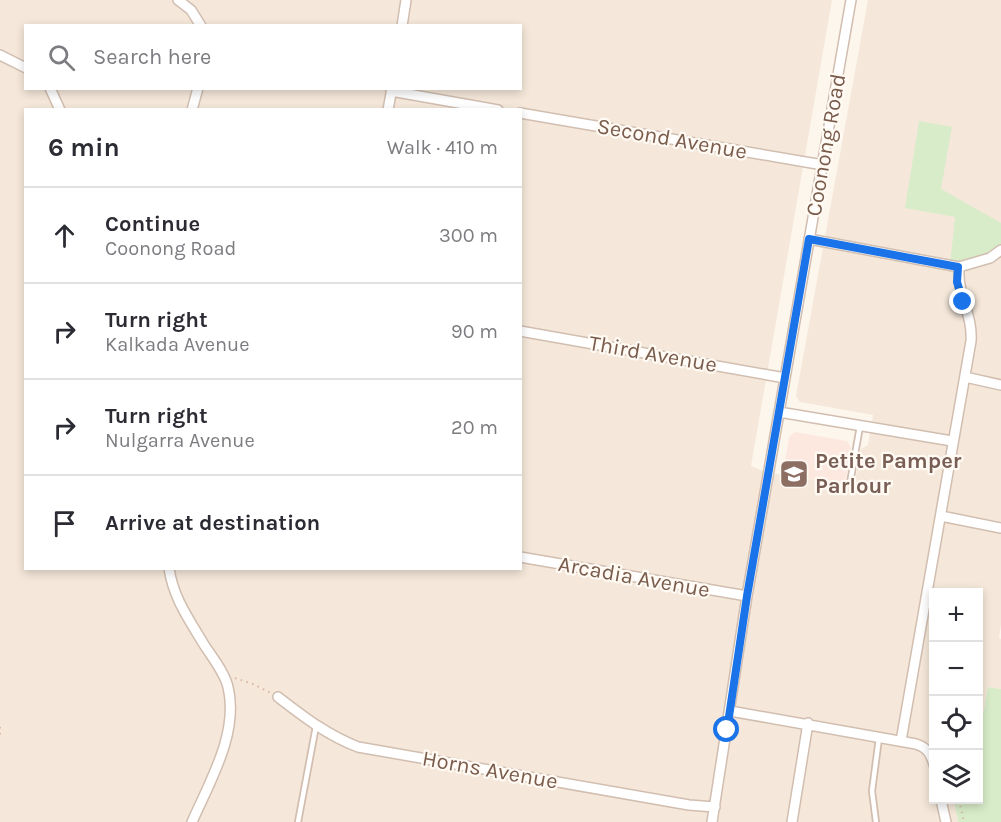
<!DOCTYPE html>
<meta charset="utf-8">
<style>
body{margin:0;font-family:Karla,sans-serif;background:#f7f7f7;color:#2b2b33}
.controls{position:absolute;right:18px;bottom:18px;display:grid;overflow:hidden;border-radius:0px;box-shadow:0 3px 9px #0003}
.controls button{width:54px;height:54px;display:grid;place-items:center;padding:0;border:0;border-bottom:2px solid #e1e1e2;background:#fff;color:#2b2b33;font:30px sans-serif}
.stop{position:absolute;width:18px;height:18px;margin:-14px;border:4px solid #1a73e8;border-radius:50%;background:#fff}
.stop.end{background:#1a73e8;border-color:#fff;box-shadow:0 2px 6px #0008}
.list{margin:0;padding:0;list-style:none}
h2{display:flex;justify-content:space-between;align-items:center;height:78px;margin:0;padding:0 24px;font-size:26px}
h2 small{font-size:20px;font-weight:400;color:#7c7c81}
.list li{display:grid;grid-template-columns:39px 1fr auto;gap:18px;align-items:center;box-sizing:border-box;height:96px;padding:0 24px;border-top:2px solid #e1e1e2}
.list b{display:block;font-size:22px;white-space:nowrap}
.list p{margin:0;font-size:20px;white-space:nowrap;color:#7c7c81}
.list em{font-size:20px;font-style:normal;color:#7c7c81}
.icon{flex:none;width:33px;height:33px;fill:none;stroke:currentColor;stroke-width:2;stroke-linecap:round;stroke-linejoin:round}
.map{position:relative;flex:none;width:1001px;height:822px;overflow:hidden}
.search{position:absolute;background:#fff;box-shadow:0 3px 9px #0003;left:24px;top:24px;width:498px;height:66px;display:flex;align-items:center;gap:15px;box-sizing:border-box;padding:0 21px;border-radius:0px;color:#7c7c81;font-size:22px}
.panel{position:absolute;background:#fff;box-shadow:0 3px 9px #0003;left:24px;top:108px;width:498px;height:462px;border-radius:0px}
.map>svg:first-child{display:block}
.residential{fill:#f5e8da;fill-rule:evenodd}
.commercial{fill:#fde8e0}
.green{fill:#d8ecc9}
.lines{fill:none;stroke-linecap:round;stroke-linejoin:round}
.service-casing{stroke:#d1beb0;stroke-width:8}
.minor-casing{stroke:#d1beb0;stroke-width:12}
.path{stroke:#d9b8a5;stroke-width:2;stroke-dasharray:1.5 4.5;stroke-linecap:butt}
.service{stroke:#fff;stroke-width:4.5}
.minor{stroke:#fff;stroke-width:9}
.route{stroke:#1a73e8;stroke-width:8}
.labels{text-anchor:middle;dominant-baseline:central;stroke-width:4.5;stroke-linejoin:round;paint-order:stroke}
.street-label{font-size:22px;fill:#7a5c4d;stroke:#fffaf3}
.education-label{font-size:22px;font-weight:bold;fill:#785e54;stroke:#fffaf3;text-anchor:start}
</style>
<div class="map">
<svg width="1001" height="822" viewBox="0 0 1001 822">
<rect width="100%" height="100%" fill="#fdf6ec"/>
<!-- residential -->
<path class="residential" d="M0,0H832L751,466L769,474H783L854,487L861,449L868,445L873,415L800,402L796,396L868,0H1001V625L999,638L1001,639V689L988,687L979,737L978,592H934V800H954L958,822H0ZM26,26H520V88H26ZM26,110H520V568H26Z"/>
<!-- commercial -->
<path class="commercial" d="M795,432L847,441L851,448L845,485L783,474L789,437Z"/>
<!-- green -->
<path class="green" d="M919,121L952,127L941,189L1001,223V250L990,258L950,265L955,217L905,208Z
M988,687L1001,689V822H958L954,800H978L979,737Z"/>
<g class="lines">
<!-- service casing -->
<g class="service-casing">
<path id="service" d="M850,483L860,426
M298,822L316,726
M876,822L872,791L879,738"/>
</g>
<!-- minor casing -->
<g class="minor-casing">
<path id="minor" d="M178,0L191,10L201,26
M402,26L406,0
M0,55L26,68
M50,88L60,110
M391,91L498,110
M192,110L198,88
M388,110L392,88
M520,113L823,165
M809,239L959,267L990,258L1001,250
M520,331L785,378
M965,377L1001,385
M779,412L952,441
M941,516L1001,528
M520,557L747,596
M169,568C173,597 188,618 203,643C211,656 224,671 228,687C239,733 210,781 192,822
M278,697C304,717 327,735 358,747L689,805L715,807
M730,711L916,744C928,748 931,754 934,765
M901,741L971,341C973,315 957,295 959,267
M941,800L946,822
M712,822L747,596L851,0
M792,822L808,723"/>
</g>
<!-- path -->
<path class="path" d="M235,678L253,684L271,693
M0,727V737
M959,800L964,822"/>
<!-- service -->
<use href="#service" class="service"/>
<!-- minor -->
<use href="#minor" class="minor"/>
</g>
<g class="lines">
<!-- route -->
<path class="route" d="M727,730L747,596L809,239L958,267L957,282L963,302"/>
</g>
<!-- icons -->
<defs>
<g id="school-square" transform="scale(1.5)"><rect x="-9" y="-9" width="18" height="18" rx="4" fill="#8d6e63" stroke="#fffaf3"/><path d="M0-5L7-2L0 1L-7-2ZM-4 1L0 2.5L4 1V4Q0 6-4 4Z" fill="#fff"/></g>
</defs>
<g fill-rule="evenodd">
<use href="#school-square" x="794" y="474"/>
</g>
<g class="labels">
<!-- street labels -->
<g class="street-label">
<text transform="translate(672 139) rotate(10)">Second Avenue</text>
<text transform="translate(826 145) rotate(-80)">Coonong Road</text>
<text transform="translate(653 354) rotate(10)">Third Avenue</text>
<text transform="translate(634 577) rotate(10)">Arcadia Avenue</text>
<text transform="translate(490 770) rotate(10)">Horns Avenue</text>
</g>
<!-- education labels -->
<g class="education-label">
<text x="815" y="461">Petite Pamper<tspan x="815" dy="25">Parlour</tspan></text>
</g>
</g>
</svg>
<div class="controls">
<button>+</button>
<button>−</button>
<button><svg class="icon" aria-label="locate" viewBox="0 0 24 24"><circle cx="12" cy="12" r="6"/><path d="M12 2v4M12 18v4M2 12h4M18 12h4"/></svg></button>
<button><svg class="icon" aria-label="layers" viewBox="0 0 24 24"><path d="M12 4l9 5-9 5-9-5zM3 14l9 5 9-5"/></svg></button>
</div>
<div class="stop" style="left:727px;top:730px"></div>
<div class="stop end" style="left:963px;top:302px"></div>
<div class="search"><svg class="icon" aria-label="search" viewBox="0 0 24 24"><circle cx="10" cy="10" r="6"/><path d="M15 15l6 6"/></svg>Search here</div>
<section class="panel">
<h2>6 min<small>Walk · 410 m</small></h2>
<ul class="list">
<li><svg class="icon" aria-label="ahead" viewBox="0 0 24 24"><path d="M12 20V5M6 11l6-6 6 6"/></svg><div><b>Continue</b><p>Coonong Road</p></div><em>300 m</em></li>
<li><svg class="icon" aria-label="right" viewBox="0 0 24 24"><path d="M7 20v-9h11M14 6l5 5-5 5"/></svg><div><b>Turn right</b><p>Kalkada Avenue</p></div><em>90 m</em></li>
<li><svg class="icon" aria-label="right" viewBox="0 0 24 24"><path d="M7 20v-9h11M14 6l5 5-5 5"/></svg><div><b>Turn right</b><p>Nulgarra Avenue</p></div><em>20 m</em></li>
<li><svg class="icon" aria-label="arrive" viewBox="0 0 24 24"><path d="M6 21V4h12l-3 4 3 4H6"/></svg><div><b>Arrive at destination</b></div></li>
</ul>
</section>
</div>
